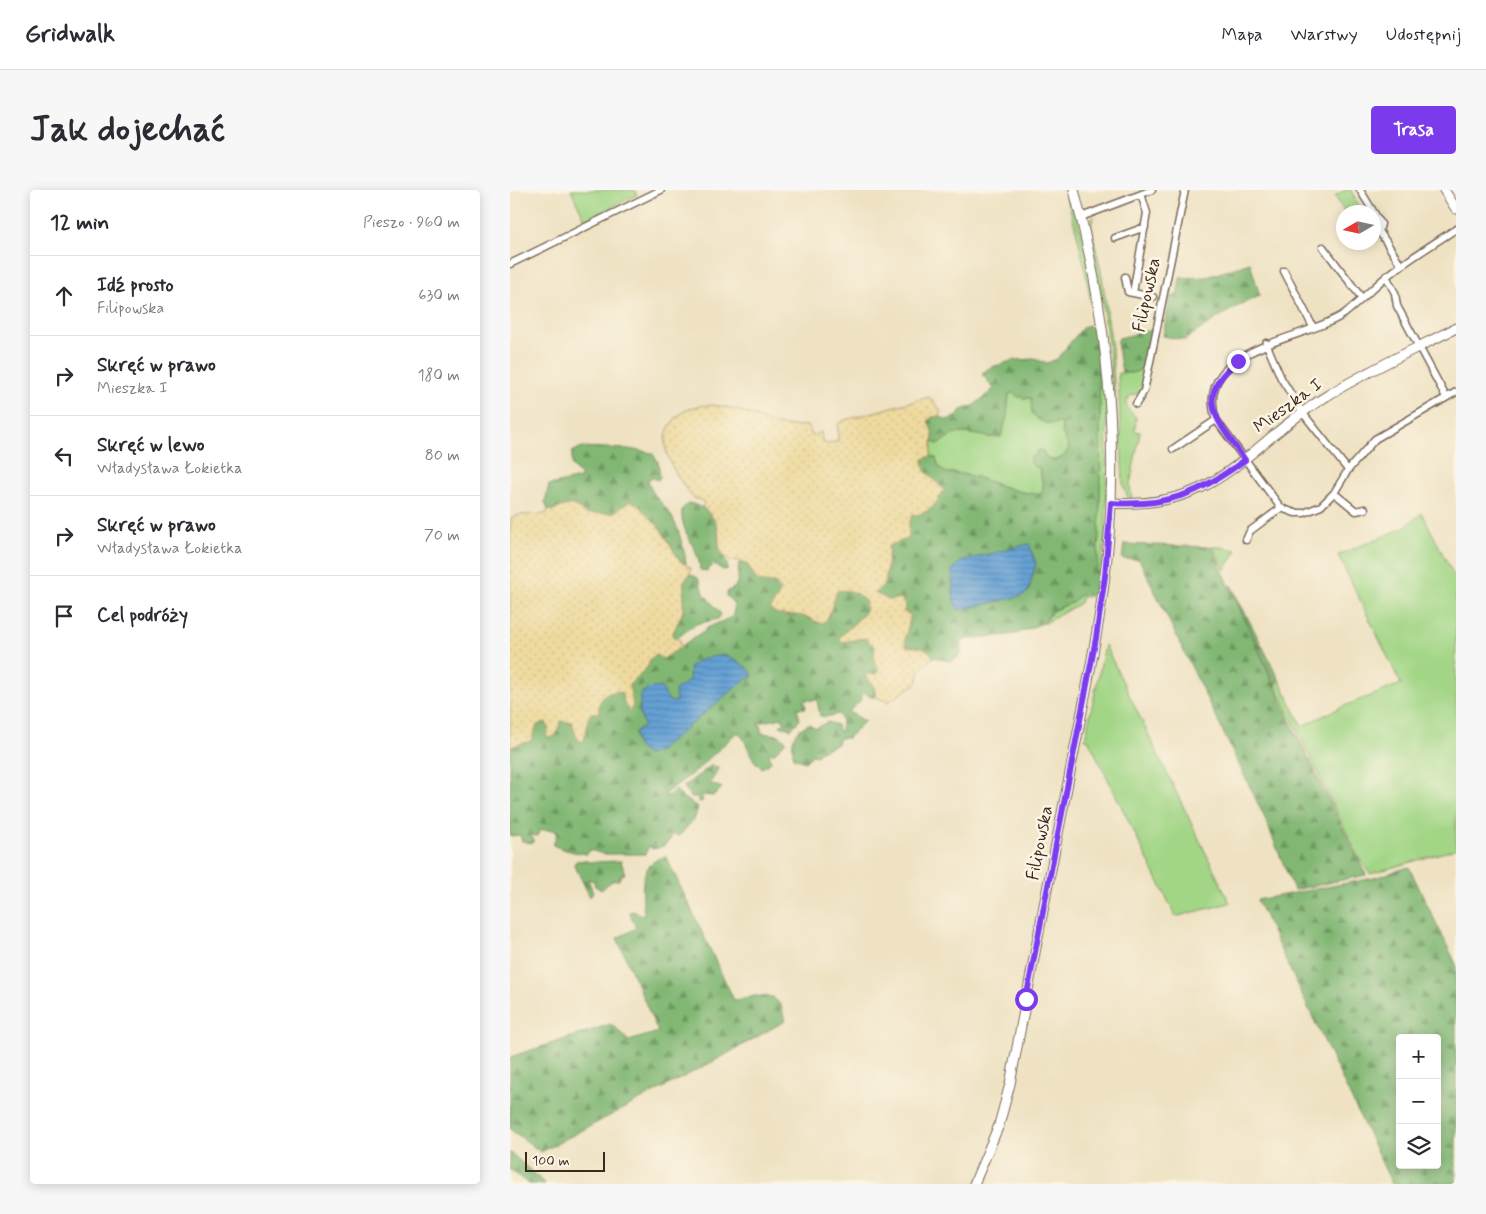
<!DOCTYPE html>
<html lang="pl">
<meta charset="utf-8">
<style>
body{margin:0;font-family:Mynerve,sans-serif;background:#f7f7f7;color:#2b2b33}
.controls{position:absolute;right:15px;bottom:15px;display:grid;overflow:hidden;border-radius:5px;box-shadow:0 2px 12px #0003}
.controls button{width:45px;height:45px;display:grid;place-items:center;padding:0;border:0;border-bottom:1px solid #e1e1e2;background:#fff;color:#2b2b33;font:25px sans-serif}
.compass{position:absolute;left:826px;top:15px;width:45px;height:45px;border-radius:50%;background:#fff;box-shadow:0 2px 12px #0003;rotate:261deg}
.scale{position:absolute;left:15px;bottom:12px;width:80px;box-sizing:border-box;padding-left:5px;border:2px solid #3b2a1e;border-top:0;font-size:14px;line-height:18px;white-space:nowrap;color:#3b2a1e;-webkit-text-stroke:4px #fcf5e5;paint-order:stroke}
.stop{position:absolute;width:15px;height:15px;margin:-11px;border:4px solid #7c3aed;border-radius:50%;background:#fff}
.stop.end{background:#7c3aed;border-color:#fff;box-shadow:0 1px 5px #0008}
.list{margin:0;padding:0;list-style:none}
h2{display:flex;justify-content:space-between;align-items:center;height:65px;margin:0;padding:0 20px;font-size:21px}
h2 small{font-size:16px;font-weight:400;color:#7c7c81}
.list li{display:grid;grid-template-columns:32px 1fr auto;gap:15px;align-items:center;box-sizing:border-box;height:80px;padding:0 20px;border-top:1px solid #e1e1e2}
.list b{display:block;font-size:19px;white-space:nowrap}
.list p{margin:0;font-size:16px;white-space:nowrap;color:#7c7c81}
.list em{font-size:16px;font-style:normal;color:#7c7c81}
.icon{flex:none;width:28px;height:28px;fill:none;stroke:currentColor;stroke-width:2;stroke-linecap:round;stroke-linejoin:round}
.map{position:relative;flex:none;width:946px;height:994px;overflow:hidden;border-radius:5px}
header{display:flex;align-items:center;gap:30px;box-sizing:border-box;height:70px;padding:0 25px;background:#fff;border-bottom:1px solid #e1e1e2}
header strong{font-size:24px}
nav{display:flex;gap:28px;margin-inline-start:auto;font-size:18px}
.intro{display:flex;align-items:center;justify-content:space-between;box-sizing:border-box;height:120px;padding:0 30px}
h1{margin:0;font-size:35px}
.button{padding:12px 22px;border-radius:5px;background:#7c3aed;color:#fff;font-size:18px;font-weight:700}
main{display:flex;gap:30px;padding:0 30px}
aside{flex:1;background:#fff;border-radius:5px;box-shadow:0 2px 12px #0003}
.map>svg:first-child{display:block}
.green{fill:#a2d686;stroke:#6e8052}
.forest{fill:url(#forest-firs);stroke:#5e7048;fill-rule:evenodd}
.sand{fill:url(#sand-dots);stroke:#94825e}
.park{fill:url(#park-tufts);stroke:#6e8052}
.water{fill:url(#water-rules);stroke:#50667a}
.lines{fill:none;stroke-linecap:round;stroke-linejoin:round}
.street-casing{stroke:#7a6a58;stroke-width:9}
.secondary-casing{stroke:#7a6a58;stroke-width:11}
.street{stroke:#fff;stroke-width:6}
.secondary{stroke:#fff;stroke-width:9}
.route{stroke:#7c3aed;stroke-width:6}
.labels{text-anchor:middle;dominant-baseline:central;stroke-width:5;stroke-linejoin:round;paint-order:stroke}
.street-label{font-size:18px;fill:#3b2a1e;stroke:#fcf5e5}
</style>
<header>
<strong>Gridwalk</strong>
<nav><a>Mapa</a><a>Warstwy</a><a>Udostępnij</a></nav>
</header>
<div class="intro"><h1>Jak dojechać</h1><a class="button">Trasa</a></div>
<main>
<aside>
<h2>12 min<small>Pieszo · 960 m</small></h2>
<ul class="list">
<li><svg class="icon" aria-label="ahead" viewBox="0 0 24 24"><path d="M12 20V5M6 11l6-6 6 6"/></svg><div><b>Idź prosto</b><p>Filipowska</p></div><em>630 m</em></li>
<li><svg class="icon" aria-label="right" viewBox="0 0 24 24"><path d="M7 20v-9h11M14 6l5 5-5 5"/></svg><div><b>Skręć w prawo</b><p>Mieszka I</p></div><em>180 m</em></li>
<li><svg class="icon" aria-label="left" viewBox="0 0 24 24"><path d="M17 20v-9H6M10 6l-5 5 5 5"/></svg><div><b>Skręć w lewo</b><p>Władysława Łokietka</p></div><em>80 m</em></li>
<li><svg class="icon" aria-label="right" viewBox="0 0 24 24"><path d="M7 20v-9h11M14 6l5 5-5 5"/></svg><div><b>Skręć w prawo</b><p>Władysława Łokietka</p></div><em>70 m</em></li>
<li><svg class="icon" aria-label="arrive" viewBox="0 0 24 24"><path d="M6 21V4h12l-3 4 3 4H6"/></svg><div><b>Cel podróży</b></div></li>
</ul>
</aside>
<div class="map">
<svg width="946" height="994" viewBox="0 0 946 994">
<defs>
<pattern id="forest-firs" width="22" height="20" patternUnits="userSpaceOnUse" patternTransform="scale(1.25)"><rect width="22" height="20" fill="#81b773"/><path d="M5 1l3.5 6h-7zM16 11l3.5 6h-7z" fill="#6b955e"/></pattern>
<pattern id="sand-dots" width="8" height="8" patternUnits="userSpaceOnUse" patternTransform="scale(1.25)"><rect width="8" height="8" fill="#eeda9e"/><path d="M2 2h.1M6 6h.1" fill="none" stroke="#cdbb88" stroke-width="1.8" stroke-linecap="round"/></pattern>
<pattern id="park-tufts" width="24" height="20" patternUnits="userSpaceOnUse" patternTransform="scale(1.25)"><rect width="24" height="20" fill="#a2d686"/><path d="M3 7l-1-3M5 7V3M7 7l1-3M15 17l-1-3M17 17v-4M19 17l1-3" fill="none" stroke="#8cb873"/></pattern>
<pattern id="water-rules" width="6" height="5" patternUnits="userSpaceOnUse" patternTransform="scale(1.25)"><rect width="6" height="5" fill="#65a1d5"/><path d="M0 2.5h6" fill="none" stroke="#5483ac"/></pattern>
</defs>
<rect width="100%" height="100%" fill="#fcf5e5"/>
<filter id="ink" filterUnits="userSpaceOnUse"><feTurbulence type="fractalNoise" baseFrequency=".02" numOctaves="2"/><feDisplacementMap in="SourceGraphic" scale="10" xChannelSelector="R" yChannelSelector="G"/><feConvolveMatrix kernelMatrix="1 2 1 2 8 2 1 2 1" color-interpolation-filters="sRGB"/></filter>
<filter id="wash" filterUnits="userSpaceOnUse"><feTurbulence type="fractalNoise" baseFrequency=".0096" numOctaves="4" result="noise"/><feDisplacementMap in="SourceGraphic" scale="20" xChannelSelector="R" yChannelSelector="G"/><feGaussianBlur stdDeviation="1.12" result="paint"/><feColorMatrix in="noise" values="0 0 0 0 0 0 0 0 0 0 0 0 0 0 0 0 0 1.4 0 .05"/><feComposite in="paint" operator="in"/></filter>
<g filter="url(#wash)">
<rect width="100%" height="100%" fill="#efe2c3"/>
<!-- green -->
<path class="green" d="M61,0H125L127,5L75,30Z
M554,0H560L582,85L597,218L596,337L588,406L572,407L570,413L534,434L542,421L561,413L570,405L586,403C593,268 598,131 554,0Z
M584,26L581,35L592,86L602,158L608,261L599,158L580,32Z
M636,178L632,201L620,206L616,213L618,219L626,227L625,241L630,242L620,295L622,309L618,308L613,294L608,183H622Z
M502,203L514,209L521,208L523,216L551,232L552,242L559,257C556,267 548,272 537,269L529,278L533,295L532,304C498,305 469,281 436,283L429,277L426,268L421,266L422,251L427,254C433,252 440,245 445,244C458,240 474,249 491,247L497,226L499,204Z
M912,323L946,390V659L860,684L850,670L766,496L768,487L792,536L834,516L891,494L828,365L893,338Z
M703,356L727,360L715,380Z
M595,455L720,713L664,727L663,721L582,557L578,549H575Z"/>
<!-- forest -->
<path class="forest" d="M740,73L750,106C722,117 699,133 675,150L653,146L660,107L667,105L670,88L697,87Z
M579,135L586,144C593,231 591,317 586,404L570,405L561,413L542,421L533,433L506,444L457,449L451,452V464L442,472L423,467C417,456 408,458 396,456L395,449L401,426L394,422L395,415L391,408L379,410L365,403L378,380L379,356L387,353L422,289L415,281L413,269L421,266L426,268L429,277L436,283C469,281 498,305 532,304L533,295L529,278L523,276L519,268L526,265L527,261L532,260L537,269C548,272 556,267 559,257L552,242L551,232C540,236 529,233 522,223L521,208L509,207L502,203L499,204L497,226L491,247C475,249 457,240 445,244C439,245 433,252 427,254L422,251L423,244L418,231C425,224 429,226 437,230L447,226L451,220L463,216L484,199L472,184L479,178L504,170L524,169L537,173L547,169L573,137ZM526,373L518,402L443,404V396Z
M642,140L636,178L622,183L612,182L607,153L609,148Z
M72,257L119,259L142,263L148,272L150,287L148,290L142,287L138,290C141,306 156,315 163,329C169,340 175,362 176,374L170,370L150,338L122,311L103,323L77,324C71,322 68,316 63,315C54,313 47,322 38,320L35,312L39,295L70,288V285L62,276V262Z
M179,313C192,316 204,323 207,338C209,344 207,351 209,357C212,365 217,370 218,379L213,380L204,374L197,381L190,380C190,359 169,342 172,319Z
M614,354L702,357L783,537L856,685L784,700L754,626L629,369H612Z
M229,373L237,374L242,384C272,396 269,395 276,426L291,425L302,430L322,416L327,401C340,399 347,402 357,412L355,423L329,448L342,451L355,448L365,457L364,470L369,480L367,484H355L364,496L365,507H360L354,502L351,510L339,522L355,531L338,548H329L327,554L309,562L307,566L302,565L295,572L284,568C280,551 283,541 299,534L306,538L317,532L327,535L328,541H331L332,530L329,524L316,527L310,526L307,510H294L296,518H287L290,530L281,539L270,536L275,532L272,528L248,533L251,535V543L269,545L276,551L265,563H259L261,572L252,578C240,572 239,553 229,543H226L188,579L156,603V607L166,600L172,607L188,617L185,628L170,645L166,646L163,643C160,653 153,658 142,659L139,655L136,664H93L80,660L77,664C66,663 53,660 43,655L47,644L45,640H30L27,646L20,645L24,650L22,653L12,651L10,645L0,646V557L21,551L27,535L36,532L39,539L46,545L51,531L62,532L67,549L77,543L76,531L81,523H89V514L94,505L106,501L112,503L115,516L120,520L119,495L138,476L141,468L147,465L153,469L199,437L222,427C226,416 225,413 216,406L218,401C231,397 227,384 229,373Z
M180,384L188,388L194,404L211,424L208,429L186,434L165,449L162,446L173,421L174,391Z
M721,395L768,487L766,496L725,406Z
M202,575L209,579L200,593L212,598L204,606L191,605L193,611L190,612L188,611V607H180L174,596Z
M156,666L224,810L245,806L263,807L271,815L275,831L217,864L31,962L0,939V867L101,834L119,851L148,842L107,748L126,738L119,722L123,721L134,726C133,701 126,674 156,666Z
M76,670L78,672L111,671L115,684L111,685L109,690C101,689 97,696 91,700L85,696L84,691L78,689L83,703L80,707L64,674L66,671Z
M899,677L946,774V994H882L747,710L864,688ZM890,848H927V975H890Z
M0,962L35,994H19L0,980Z"/>
<!-- sand -->
<path class="sand" d="M419,207L431,220L429,226L422,227L418,231L423,244L421,266L413,269L415,281L434,300C425,316 421,322 402,326L399,333V348L379,356L375,393L365,403L379,410L391,408L395,415L394,422L401,425L395,449L396,456C408,458 417,455 423,467L410,480L407,493L378,512L366,507L364,496L354,484H367L369,480L364,470L365,457L355,448L332,452L329,448L355,423L356,412C347,402 340,399 327,401L318,428L312,434C305,431 298,427 292,426C279,423 271,429 260,419L271,401L267,394L247,391L237,374L226,370L221,372C203,358 212,353 207,336C205,328 198,322 192,317L194,313L192,310L183,308C170,290 145,259 160,236C183,198 233,221 264,234C272,238 288,235 298,236L302,246L311,242L312,252L318,254L328,251V234L335,230Z
M121,311L127,314L150,338L170,371L181,378L180,384L174,391L173,421L162,445L171,451L169,454L173,456L153,469L147,465L141,468L138,476L119,495L123,515L120,521L115,516L112,503L106,501L94,505L89,514V523H81C75,532 78,541 73,552L67,549L62,532L51,531L46,545L40,548L36,546L39,539L36,532L27,535L21,551L0,557V329L8,325L36,324L38,320C47,322 54,313 63,315C68,316 71,322 77,324L103,323Z"/>
<!-- park -->
<path class="park" d="M835,0H841L849,16L834,22L825,6Z"/>
<!-- water -->
<path class="water" d="M519,354L526,373L518,402L511,406L449,420L444,412L442,380L451,371Z
M215,465C225,472 239,474 243,487L236,489L147,562L138,565C127,559 125,554 125,542L134,536L130,524V504L137,499L151,497L159,511L166,512L165,500L179,491L180,476L194,468Z"/>
</g>
<g filter="url(#ink)">
<g class="lines">
<!-- street casing -->
<g class="street-casing">
<path id="street" d="M850,0L871,34L869,41L891,75
M631,4L637,23L623,103L643,107
M571,27L642,0
M946,39C923,54 899,69 877,86C862,98 849,113 834,124C795,151 682,156 706,230L771,318L785,323H794L811,316L824,303L838,280L865,249L946,202
M605,48L635,37
M813,57L851,107
M0,74L151,0
M774,81L803,137
M876,86L885,103L887,116L936,207
M615,87L618,102L623,103
M756,153L771,188L792,222L838,280
M626,214L634,201L675,0
M663,259L706,230
M824,303L846,321L855,319
M736,350L740,341L771,318"/>
</g>
<!-- secondary casing -->
<g class="secondary-casing">
<path id="secondary" d="M934,0L946,19
M601,313C709,320 735,257 815,207C855,182 903,160 946,138
M464,994L489,935L500,894C520,787 541,679 562,572C579,486 598,399 601,311C605,205 591,102 564,0"/>
</g>
<!-- street -->
<use href="#street" class="street"/>
<!-- secondary -->
<use href="#secondary" class="secondary"/>
</g>
</g>
<g class="lines" filter="url(#ink)">
<!-- route -->
<path class="route" d="M516,809L586,448L595,386L601,313C658,317 690,303 735,270C709,232 681,207 728,171"/>
</g>
<g class="labels">
<!-- street labels -->
<g class="street-label">
<text transform="translate(637 105) rotate(-78)">Filipowska</text>
<text transform="translate(778 216) rotate(-36)">Mieszka I</text>
<text transform="translate(530 653) rotate(-79)">Filipowska</text>
</g>
</g>
</svg>
<div class="controls">
<button>+</button>
<button>−</button>
<button><svg class="icon" aria-label="layers" viewBox="0 0 24 24"><path d="M12 4l9 5-9 5-9-5zM3 14l9 5 9-5"/></svg></button>
</div>
<svg class="compass" viewBox="-18 -18 36 36"><path d="M0-13l5 13h-10z" fill="#e53935"/><path d="M0 13l5-13h-10z" fill="#7c7c81"/></svg>
<div class="scale">100 m</div>
<div class="stop" style="left:516px;top:809px"></div>
<div class="stop end" style="left:728px;top:171px"></div>
</div>
</main>
